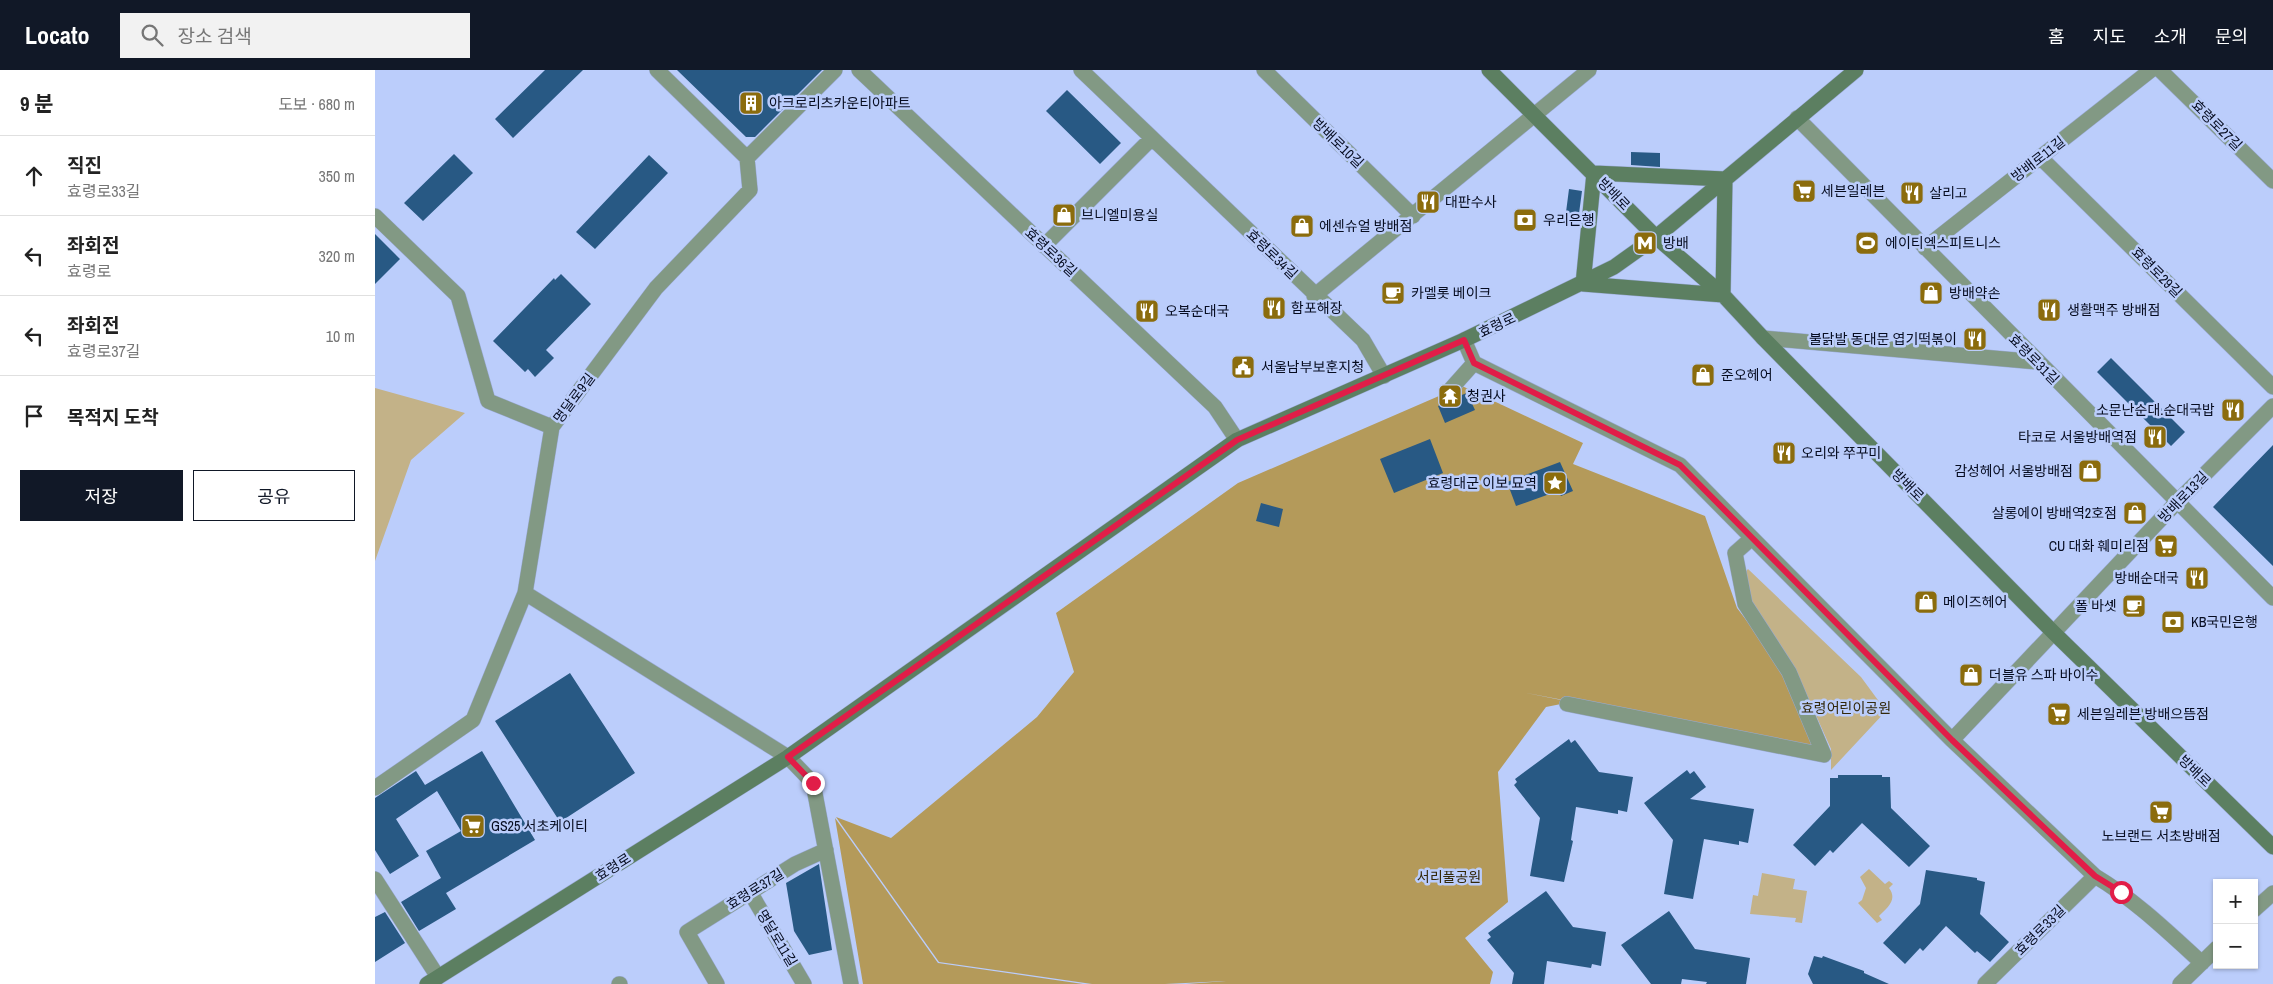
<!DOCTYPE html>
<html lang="ko">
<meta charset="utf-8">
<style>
body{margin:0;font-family:"Archivo Narrow","Noto Sans KR",sans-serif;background:#f2f2f2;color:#222}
.controls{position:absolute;right:15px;bottom:15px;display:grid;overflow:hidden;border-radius:0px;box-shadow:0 1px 4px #0004}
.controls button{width:45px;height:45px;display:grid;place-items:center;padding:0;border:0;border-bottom:1px solid #e0e0e0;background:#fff;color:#222;font:25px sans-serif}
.stop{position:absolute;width:15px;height:15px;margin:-11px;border:4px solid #e11d48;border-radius:50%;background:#fff}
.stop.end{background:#e11d48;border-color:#fff;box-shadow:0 1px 5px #0008}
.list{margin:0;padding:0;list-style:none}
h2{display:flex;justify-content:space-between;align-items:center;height:65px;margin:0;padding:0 20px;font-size:21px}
h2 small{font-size:16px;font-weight:400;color:#767676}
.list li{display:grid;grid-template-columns:32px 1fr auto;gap:15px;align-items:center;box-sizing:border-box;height:80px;padding:0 20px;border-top:1px solid #e0e0e0}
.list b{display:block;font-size:19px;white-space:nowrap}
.list p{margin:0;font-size:16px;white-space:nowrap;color:#767676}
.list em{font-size:16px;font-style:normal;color:#767676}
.actions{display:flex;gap:10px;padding:15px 20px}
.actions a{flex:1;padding:11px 0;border:1px solid #111827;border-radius:0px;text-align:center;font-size:18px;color:#111827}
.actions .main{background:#111827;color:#fff}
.icon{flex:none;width:28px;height:28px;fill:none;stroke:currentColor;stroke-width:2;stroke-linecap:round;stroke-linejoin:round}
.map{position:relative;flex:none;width:1898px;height:914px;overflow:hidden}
header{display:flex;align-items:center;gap:30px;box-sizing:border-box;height:70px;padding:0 25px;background:#111827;color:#fff}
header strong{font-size:24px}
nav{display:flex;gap:28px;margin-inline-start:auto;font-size:18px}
.search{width:350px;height:45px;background:#f2f2f2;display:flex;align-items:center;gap:12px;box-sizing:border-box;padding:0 18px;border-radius:0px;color:#767676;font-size:19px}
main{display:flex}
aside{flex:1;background:#fff}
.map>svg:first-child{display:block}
.green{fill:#c3b288}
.forest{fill:#b49a5a}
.building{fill:#285984}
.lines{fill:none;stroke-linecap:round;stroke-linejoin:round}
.street-casing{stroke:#9aaad4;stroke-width:16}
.secondary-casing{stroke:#9aaad4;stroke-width:16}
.street{stroke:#829984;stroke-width:15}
.secondary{stroke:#5c7f61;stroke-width:15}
.route{stroke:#e11d48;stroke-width:6}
.labels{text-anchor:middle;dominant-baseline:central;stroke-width:5;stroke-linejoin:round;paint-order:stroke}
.poi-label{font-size:14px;fill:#060c20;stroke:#bbcdfb;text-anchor:start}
.street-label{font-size:14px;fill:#060c20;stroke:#bbcdfb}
.park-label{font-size:14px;fill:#33280a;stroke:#bbcdfb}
</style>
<header>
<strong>Locato</strong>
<div class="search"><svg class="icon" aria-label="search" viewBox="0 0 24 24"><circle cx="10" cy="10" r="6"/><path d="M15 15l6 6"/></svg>장소 검색</div>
<nav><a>홈</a><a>지도</a><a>소개</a><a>문의</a></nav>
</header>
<main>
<aside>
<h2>9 분<small>도보 · 680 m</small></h2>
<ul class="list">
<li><svg class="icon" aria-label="ahead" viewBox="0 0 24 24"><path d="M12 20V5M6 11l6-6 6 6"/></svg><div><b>직진</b><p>효령로33길</p></div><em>350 m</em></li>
<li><svg class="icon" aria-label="left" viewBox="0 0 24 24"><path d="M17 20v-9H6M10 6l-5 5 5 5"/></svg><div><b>좌회전</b><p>효령로</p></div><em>320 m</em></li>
<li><svg class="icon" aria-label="left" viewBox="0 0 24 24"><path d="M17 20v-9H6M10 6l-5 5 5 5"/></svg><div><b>좌회전</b><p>효령로37길</p></div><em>10 m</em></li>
<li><svg class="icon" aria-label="arrive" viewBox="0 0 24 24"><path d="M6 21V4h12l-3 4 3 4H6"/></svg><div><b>목적지 도착</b></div></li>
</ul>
<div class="actions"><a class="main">저장</a><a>공유</a></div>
</aside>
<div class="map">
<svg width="1898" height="914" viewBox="0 0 1898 914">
<rect width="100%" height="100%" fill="#bbcdfb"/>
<!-- green -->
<path class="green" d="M0,318L90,343L36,390L0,491Z
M1373,499L1486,607L1511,641L1456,700V679L1422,603L1374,534L1368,504Z
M1494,799L1510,814L1514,811L1518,814L1514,818C1523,830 1512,838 1504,846L1507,850L1502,853L1483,833L1487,830L1491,818L1485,807Z
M1387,803L1420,809L1418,819L1432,821L1427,853L1420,852L1421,848L1375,844L1378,825L1383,826Z"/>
<!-- forest -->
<path class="forest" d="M1087,316L1208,373L1198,394L1330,446L1362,538L1412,603L1441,678L1146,622L1196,632L1171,637L1123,702L1133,832L1090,868L1118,902L1115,914H811L851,911L790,914H717L564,892L461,747L516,768L662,647L699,602L681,543L863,413Z
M460,748L563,893L708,914H488Z"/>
<!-- building -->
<path class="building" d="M170,0H208L138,68L120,49Z
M302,0H447L380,67H371Z
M692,20L746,73L725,94L671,41Z
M1256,82L1285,83V97L1256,95Z
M79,84L98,103L48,151L29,133Z
M274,85L293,103L220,179L201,162Z
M1194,119L1207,121L1203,151L1190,150Z
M0,164L25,189L0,214Z
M186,204L216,234L171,280L179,288L160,307L153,299L150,302L118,271L179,208L180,210Z
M1736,288L1810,362L1796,376L1722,302Z
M1092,323L1100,340L1070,353L1063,336L1069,333L1077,335L1082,333L1084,326Z
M1055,369L1068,403L1019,423L1005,389Z
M1898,375V496L1838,437Z
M1185,392L1198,421L1186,426L1183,421L1141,436L1132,412Z
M886,433L908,439L904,457L881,451Z
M195,603L260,703L185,752L120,651Z
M1194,669L1196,673L1200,670L1224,702L1258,707L1252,742L1243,740V744L1201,737L1196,770L1198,771L1189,812L1155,806L1165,748L1139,715L1142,712L1140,709Z
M107,681L160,770L71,823L81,839L44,861L26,832L66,808L51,781L86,761L62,721L21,749L44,786L15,804L0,780V728L41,701L50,715Z
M1312,700L1315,704L1319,701L1331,717L1315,729L1379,739L1373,773L1364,771V775L1329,769L1318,829L1289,824L1298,770L1269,733Z
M1463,705H1507V707H1515L1516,738L1555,776L1534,797L1487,753L1458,783L1455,780L1440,796L1418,775L1455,736V708H1463Z
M444,794L457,880L434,885L419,861L411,813Z
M1551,800L1602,808V810L1610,812L1605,844L1634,872L1615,892L1602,881L1600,883L1571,856L1548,881L1545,878L1530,894L1508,873L1545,834Z
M1171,821L1198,857L1231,862L1226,896L1217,894L1216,898L1172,891L1169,914H1137L1139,903L1112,870L1116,867L1113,863Z
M1294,841L1320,879L1375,888L1371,914H1331L1332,912L1307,909L1306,914H1276L1246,875Z
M10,842L30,873L0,892V847Z
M1439,886L1447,888L1448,886L1489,901V903L1514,914H1438L1433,904Z"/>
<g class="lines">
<!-- street casing -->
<g class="street-casing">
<path id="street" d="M484,0L840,337L862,370
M706,0L988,270L1009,306
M889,0L1038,146
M1785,0L1898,111
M1422,48L1898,528
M1665,87L1898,317
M372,88L460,0
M0,146L83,226L113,331L177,357
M669,176L777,68
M1550,178L1776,0
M939,226L1214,0
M1388,268L1663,292
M1089,270L1099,293L1305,395L1577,670L1720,806C1760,830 1792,861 1827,893
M1075,326L1074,321L1099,293
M150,523L413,687L438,713L476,914
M1192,634L1449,685L1414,602L1370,534L1360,483L1377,468
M1577,670L1802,432L1898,336
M0,718L98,650L150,523L177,357L281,218L375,120L372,88L282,0
M0,809L63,907
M375,822L429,914
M1879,840L1898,823
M244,914H245
M342,914L312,862L420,794L451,780
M1610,914L1720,806
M1805,914L1842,878"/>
</g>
<!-- secondary casing -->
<g class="secondary-casing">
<path id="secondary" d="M1114,0L1281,167L1348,225L1388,268L1678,562L1898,777
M1219,103L1350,109L1348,225L1208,214Z
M52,914L413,687L862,370L1089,270L1239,197L1281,167L1481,0"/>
</g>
<!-- street -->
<use href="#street" class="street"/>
<!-- secondary -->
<use href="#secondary" class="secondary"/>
</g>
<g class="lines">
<!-- route -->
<path class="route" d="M438,713L413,687L862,370L1089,270L1099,293L1305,395L1577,670L1720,806L1746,822"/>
</g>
<!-- icons -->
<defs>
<g id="building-square" transform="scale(1.25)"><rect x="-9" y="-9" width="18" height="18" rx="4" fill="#8b6c0d" stroke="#bbcdfb"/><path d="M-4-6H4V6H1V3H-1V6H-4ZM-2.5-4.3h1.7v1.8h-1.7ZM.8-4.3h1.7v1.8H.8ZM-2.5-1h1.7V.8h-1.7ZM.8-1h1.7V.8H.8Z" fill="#fff"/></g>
<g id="supermarket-square" transform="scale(1.25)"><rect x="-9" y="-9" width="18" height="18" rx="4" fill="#8b6c0d" stroke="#bbcdfb"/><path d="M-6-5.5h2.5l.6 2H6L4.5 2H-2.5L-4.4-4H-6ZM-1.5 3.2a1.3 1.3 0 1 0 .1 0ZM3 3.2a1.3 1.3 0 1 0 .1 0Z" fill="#fff"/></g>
<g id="restaurant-square" transform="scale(1.25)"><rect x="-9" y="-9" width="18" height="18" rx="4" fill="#8b6c0d" stroke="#bbcdfb"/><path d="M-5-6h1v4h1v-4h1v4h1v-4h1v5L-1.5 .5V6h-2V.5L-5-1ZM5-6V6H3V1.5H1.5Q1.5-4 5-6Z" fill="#fff"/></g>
<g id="shop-square" transform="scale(1.25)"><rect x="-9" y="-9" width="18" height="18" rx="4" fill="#8b6c0d" stroke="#bbcdfb"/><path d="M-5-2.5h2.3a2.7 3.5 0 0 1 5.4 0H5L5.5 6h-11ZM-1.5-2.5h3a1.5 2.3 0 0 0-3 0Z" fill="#fff"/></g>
<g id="bank-square" transform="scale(1.25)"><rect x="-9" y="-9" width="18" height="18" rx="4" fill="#8b6c0d" stroke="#bbcdfb"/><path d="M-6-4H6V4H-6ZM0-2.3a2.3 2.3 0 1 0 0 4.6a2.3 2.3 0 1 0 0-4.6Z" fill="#fff"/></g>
<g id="metro-square" transform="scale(1.25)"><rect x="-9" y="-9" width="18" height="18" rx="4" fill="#8b6c0d" stroke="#bbcdfb"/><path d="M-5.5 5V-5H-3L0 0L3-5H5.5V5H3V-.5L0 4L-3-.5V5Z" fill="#fff"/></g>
<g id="stadium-square" transform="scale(1.25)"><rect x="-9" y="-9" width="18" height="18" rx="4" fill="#8b6c0d" stroke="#bbcdfb"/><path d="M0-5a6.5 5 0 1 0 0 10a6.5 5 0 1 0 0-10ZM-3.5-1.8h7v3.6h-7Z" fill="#fff"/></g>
<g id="cafe-square" transform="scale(1.25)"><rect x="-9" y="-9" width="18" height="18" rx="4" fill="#8b6c0d" stroke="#bbcdfb"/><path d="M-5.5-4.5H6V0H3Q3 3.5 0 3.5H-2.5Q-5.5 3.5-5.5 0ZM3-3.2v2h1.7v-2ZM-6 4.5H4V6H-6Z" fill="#fff"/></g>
<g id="civic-square" transform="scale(1.25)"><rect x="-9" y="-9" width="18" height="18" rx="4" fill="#8b6c0d" stroke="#bbcdfb"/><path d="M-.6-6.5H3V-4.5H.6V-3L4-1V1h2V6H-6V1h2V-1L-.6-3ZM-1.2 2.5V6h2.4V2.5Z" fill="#fff"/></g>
<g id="temple-square" transform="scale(1.25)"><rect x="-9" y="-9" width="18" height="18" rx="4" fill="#8b6c0d" stroke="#bbcdfb"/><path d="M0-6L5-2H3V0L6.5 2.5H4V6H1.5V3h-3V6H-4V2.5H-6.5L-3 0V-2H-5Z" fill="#fff"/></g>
<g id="sight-square" transform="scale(1.25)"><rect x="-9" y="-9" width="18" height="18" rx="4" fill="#8b6c0d" stroke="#bbcdfb"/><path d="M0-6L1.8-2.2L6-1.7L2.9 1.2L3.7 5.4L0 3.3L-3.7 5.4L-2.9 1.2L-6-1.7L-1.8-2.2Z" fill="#fff"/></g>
</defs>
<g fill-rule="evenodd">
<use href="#building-square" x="376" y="33"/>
<use href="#supermarket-square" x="1429" y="121"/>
<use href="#restaurant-square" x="1537" y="123"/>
<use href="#restaurant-square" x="1053" y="132"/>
<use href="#shop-square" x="689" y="145"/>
<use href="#bank-square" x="1150" y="150"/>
<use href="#shop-square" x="927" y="156"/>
<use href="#metro-square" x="1270" y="173"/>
<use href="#stadium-square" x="1492" y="173"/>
<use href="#cafe-square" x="1018" y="223"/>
<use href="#shop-square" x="1556" y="223"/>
<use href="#restaurant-square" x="899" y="238"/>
<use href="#restaurant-square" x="1674" y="240"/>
<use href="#restaurant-square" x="772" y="241"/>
<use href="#restaurant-square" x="1600" y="269"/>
<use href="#civic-square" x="868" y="297"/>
<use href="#shop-square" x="1328" y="305"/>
<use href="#temple-square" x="1075" y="326"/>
<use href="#restaurant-square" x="1858" y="340"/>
<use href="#restaurant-square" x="1780" y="367"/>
<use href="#restaurant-square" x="1409" y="383"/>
<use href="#shop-square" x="1715" y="401"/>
<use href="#sight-square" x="1180" y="413"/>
<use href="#shop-square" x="1760" y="443"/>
<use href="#supermarket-square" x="1791" y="476"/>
<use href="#restaurant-square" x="1822" y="508"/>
<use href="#shop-square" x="1551" y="532"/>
<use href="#cafe-square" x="1759" y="536"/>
<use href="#bank-square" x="1798" y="552"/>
<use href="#shop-square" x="1596" y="605"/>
<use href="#supermarket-square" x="1684" y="644"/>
<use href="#supermarket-square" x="1786" y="742"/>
<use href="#supermarket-square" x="98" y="756"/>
</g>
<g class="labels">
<!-- poi labels -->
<g class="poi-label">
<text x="394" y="33">아크로리츠카운티아파트</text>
<text x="1446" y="121">세븐일레븐</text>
<text x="1554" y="123">살리고</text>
<text x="1070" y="132">대판수사</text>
<text x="706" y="145">브니엘미용실</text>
<text x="1168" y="150">우리은행</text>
<text x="944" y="156">에센슈얼 방배점</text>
<text x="1288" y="173">방배</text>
<text x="1510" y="173">에이티엑스피트니스</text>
<text x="1036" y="223">카멜롯 베이크</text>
<text x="1574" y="223">방배약손</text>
<text x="916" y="238">함포해장</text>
<text x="1692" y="240">생활맥주 방배점</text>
<text x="790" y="241">오복순대국</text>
<text x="1582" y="269" text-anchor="end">불닭발 동대문 엽기떡볶이</text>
<text x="886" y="297">서울남부보훈지청</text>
<text x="1346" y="305">준오헤어</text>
<text x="1092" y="326">청권사</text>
<text x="1840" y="340" text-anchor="end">소문난순대.순대국밥</text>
<text x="1762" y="367" text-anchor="end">타코로 서울방배역점</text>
<text x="1426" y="383">오리와 쭈꾸미</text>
<text x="1698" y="401" text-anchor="end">감성헤어 서울방배점</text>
<text x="1162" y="413" text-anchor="end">효령대군 이보 묘역</text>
<text x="1742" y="443" text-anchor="end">살롱에이 방배역2호점</text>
<text x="1774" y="476" text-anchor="end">CU 대화 훼미리점</text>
<text x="1804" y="508" text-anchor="end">방배순대국</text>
<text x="1568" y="532">메이즈헤어</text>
<text x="1742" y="536" text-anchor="end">폴 바셋</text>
<text x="1816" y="552">KB국민은행</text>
<text x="1614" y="605">더블유 스파 바이수</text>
<text x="1702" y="644">세븐일레븐 방배으뜸점</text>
<text x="116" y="756">GS25 서초케이티</text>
<text x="1786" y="766" text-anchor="middle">노브랜드 서초방배점</text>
</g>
<!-- street labels -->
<g class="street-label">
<text transform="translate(1842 55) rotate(45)">효령로27길</text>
<text transform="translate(963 73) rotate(44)">방배로10길</text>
<text transform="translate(1663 89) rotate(-38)">방배로11길</text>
<text transform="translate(1239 124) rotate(46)">방배로</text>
<text transform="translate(676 182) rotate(43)">효령로36길</text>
<text transform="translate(897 184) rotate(44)">효령로34길</text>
<text transform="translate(1782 202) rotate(45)">효령로29길</text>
<text transform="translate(1122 255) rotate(-25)">효령로</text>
<text transform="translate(1659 289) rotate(45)">효령로31길</text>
<text transform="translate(199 328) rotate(-53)">명달로9길</text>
<text transform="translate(1533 415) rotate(45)">방배로</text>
<text transform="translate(1808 427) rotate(-46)">방배로13길</text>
<text transform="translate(1820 701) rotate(44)">방배로</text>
<text transform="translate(238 797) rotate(-32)">효령로</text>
<text transform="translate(380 819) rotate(-32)">효령로37길</text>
<text transform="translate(1665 860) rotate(-45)">효령로33길</text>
<text transform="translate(402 868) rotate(59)">명달로11길</text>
</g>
<!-- park labels -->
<g class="park-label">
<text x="1471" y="638">효령어린이공원</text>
<text x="1074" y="807">서리풀공원</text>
</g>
</g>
</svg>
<div class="controls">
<button>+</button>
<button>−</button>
</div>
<div class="stop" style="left:1746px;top:822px"></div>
<div class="stop end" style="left:438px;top:713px"></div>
</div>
</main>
